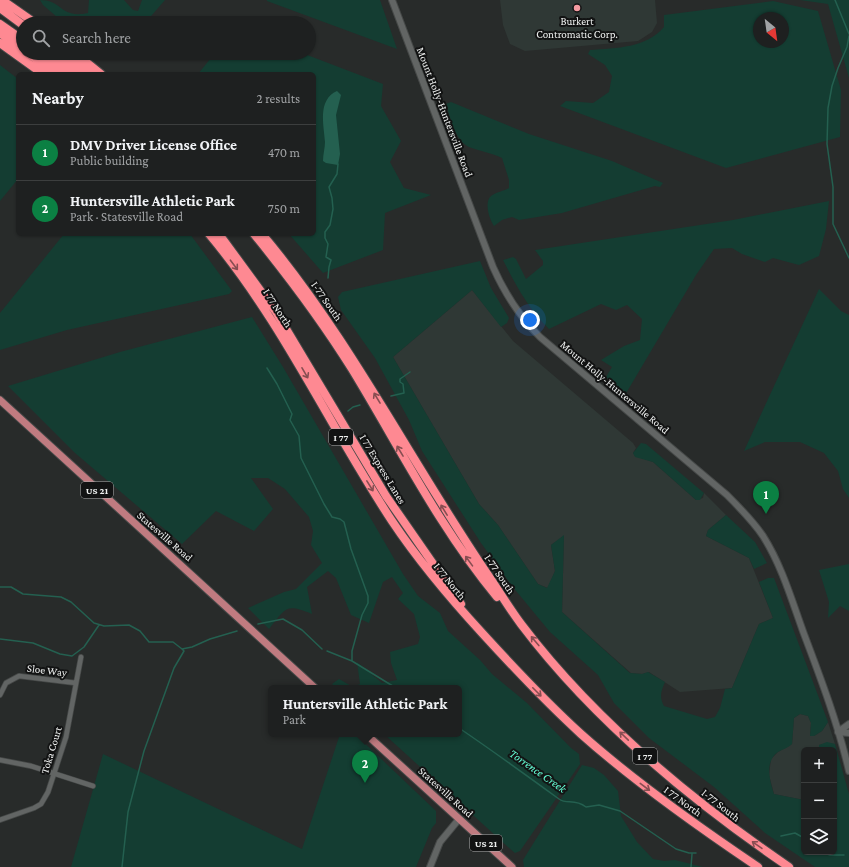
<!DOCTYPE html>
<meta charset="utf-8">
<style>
body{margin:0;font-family:"Crimson Pro",serif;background:#262829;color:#f1f3f6}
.controls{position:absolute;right:12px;bottom:12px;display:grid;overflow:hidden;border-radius:6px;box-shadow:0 1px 3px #0004}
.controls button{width:36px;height:36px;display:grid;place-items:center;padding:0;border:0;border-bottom:1px solid #3c3e3e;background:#1e2020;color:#f1f3f6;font:20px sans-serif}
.compass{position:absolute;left:753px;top:12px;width:36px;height:36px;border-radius:50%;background:#1e2020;box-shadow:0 1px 3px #0004;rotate:151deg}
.you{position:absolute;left:530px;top:320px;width:14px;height:14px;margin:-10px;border:3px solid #fff;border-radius:50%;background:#1a73e8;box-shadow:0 0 0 6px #1a73e833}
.badge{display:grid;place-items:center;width:26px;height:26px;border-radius:50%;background:#0b8043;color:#fff;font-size:13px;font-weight:700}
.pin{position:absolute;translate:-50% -33px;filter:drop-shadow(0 1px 2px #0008)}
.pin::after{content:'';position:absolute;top:21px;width:14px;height:12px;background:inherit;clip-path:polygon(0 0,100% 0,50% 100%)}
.popup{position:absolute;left:268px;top:685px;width:194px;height:52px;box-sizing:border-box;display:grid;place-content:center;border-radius:6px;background:#1e2020;filter:drop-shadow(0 1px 3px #0005);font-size:13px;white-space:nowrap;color:#a1a3a5}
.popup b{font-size:15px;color:#f1f3f6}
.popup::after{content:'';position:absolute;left:50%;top:100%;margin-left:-8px;border:8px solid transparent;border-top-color:#1e2020}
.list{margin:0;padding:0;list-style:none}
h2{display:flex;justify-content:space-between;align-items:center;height:52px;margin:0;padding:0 16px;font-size:17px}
h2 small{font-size:13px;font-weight:400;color:#a1a3a5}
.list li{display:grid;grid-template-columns:26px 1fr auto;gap:12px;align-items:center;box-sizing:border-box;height:56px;padding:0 16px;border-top:1px solid #3c3e3e}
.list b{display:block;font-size:15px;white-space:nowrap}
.list p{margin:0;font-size:13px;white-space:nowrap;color:#a1a3a5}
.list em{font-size:13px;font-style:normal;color:#a1a3a5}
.icon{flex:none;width:22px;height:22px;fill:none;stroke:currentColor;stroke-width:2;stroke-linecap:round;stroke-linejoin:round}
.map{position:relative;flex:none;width:849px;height:867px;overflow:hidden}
.search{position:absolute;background:#1e2020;box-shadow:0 1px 3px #0004;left:16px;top:16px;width:300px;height:44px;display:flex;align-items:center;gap:10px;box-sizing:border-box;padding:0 14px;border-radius:22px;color:#a1a3a5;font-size:15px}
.panel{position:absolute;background:#1e2020;box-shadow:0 1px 3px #0004;left:16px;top:72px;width:300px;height:164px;border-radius:6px}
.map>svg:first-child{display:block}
.built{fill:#2f3835}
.green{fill:#143d32;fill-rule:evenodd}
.water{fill:#246050}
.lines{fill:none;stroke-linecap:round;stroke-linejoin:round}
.stream{stroke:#246050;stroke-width:1.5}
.street-casing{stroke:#464948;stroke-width:6}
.secondary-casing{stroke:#464948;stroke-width:8}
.primary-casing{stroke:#464948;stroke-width:9}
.highway-casing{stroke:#464948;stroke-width:10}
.street{stroke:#626564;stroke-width:4.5}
.secondary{stroke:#626564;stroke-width:6}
.primary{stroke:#c07b80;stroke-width:7}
.highway{stroke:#fe8992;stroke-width:8}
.oneway{stroke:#884e52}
.poi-dot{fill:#f49aa0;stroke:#121313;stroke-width:1.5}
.labels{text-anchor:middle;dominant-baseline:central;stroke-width:4;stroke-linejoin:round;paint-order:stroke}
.shield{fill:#121313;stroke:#adaeae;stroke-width:1}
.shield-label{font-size:10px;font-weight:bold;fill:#eff1f0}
.poi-label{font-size:11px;fill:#eff1f0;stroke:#121313}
.street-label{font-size:11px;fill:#eff1f0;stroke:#121313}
.water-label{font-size:12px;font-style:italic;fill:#64fed5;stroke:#121313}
</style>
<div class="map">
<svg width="849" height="867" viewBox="0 0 849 867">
<rect width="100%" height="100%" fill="#282b2a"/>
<!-- built -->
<path class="built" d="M500,0H655L657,23L652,32L638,41L525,51L510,44L503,25Z
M472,290L513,341L633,443L636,448L633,453L635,456L653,462L696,500L703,498L704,493L726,515L708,530L706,536L749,558L773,618L759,624L732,688L680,692L649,672L642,674L631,673L562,612L564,536L551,545L555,571L548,588L538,584L498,525L479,504L393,357Z
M800,714L808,716L811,723L810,736H814L822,731L828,722L835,744L827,743L819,745V750H804V800L774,794L769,775L771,759L778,752L792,744L794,718Z"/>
<!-- green -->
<path class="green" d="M40,0C63,0 60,19 88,13L89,0H124L133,10L138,11L142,0H165L145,23H64L43,5Z
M267,0H380L397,49L267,1Z
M800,0H849V78L828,4Z
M773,1L818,11L841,90L840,137L726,168L560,106L566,101L593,103L609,92L612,76L605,65L588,54L590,50C617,48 646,48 664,27V15ZM759,18H783V42H759Z
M215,53H302L383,84L381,106L401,141L390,162L404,188L431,195L385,213L383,250L323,273L289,234H314V74H198Z
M0,65L18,79V179L0,201Z
M451,102L529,134L612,161L663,183L660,187L655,186L562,213L519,220L512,217L502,220L494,226C489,219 484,202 491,196C496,192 504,191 509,188V180L502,158C492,153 480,151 469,147C455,140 450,118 446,104Z
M829,201L826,229L819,256L799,265L773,258L765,262L742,254L732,248L714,249L696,275L625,395L606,377L612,367L601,360L624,346L640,340L642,319L627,305L616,310L601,304L549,329C529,310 515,284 503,260L513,257L516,259L526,279L543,265V261L535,250L733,220Z
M64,234H190L232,291L229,294L67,330L0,350V313Z
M480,261L491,288L509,318L507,323L501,327L472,290L393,357L479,504L498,525L538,584L547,588L555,571L551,545L564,535L562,612L630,673L642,674L648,672L665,682C661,691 659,697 664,706L707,719L715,717L720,708L725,689L732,688L759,624L773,618L759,582L768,578H774L828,722L822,731L814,736H810L811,723L808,716L800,714L794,718L792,744C788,748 783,749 778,752C764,762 770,781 774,794L804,800V852H834V750H819V745L827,742L835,744L849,794V867H815L765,833L714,787L649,738L614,703L598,675L550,632L512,586L481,543L422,451L409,420L375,358L341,310L338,297L342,292Z
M819,289L841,311L849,315V498L843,489L838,471L824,453L800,442H765L744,451Z
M252,317L283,367L403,574L418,596L440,613L448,631L480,660L492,674L527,703L571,748L579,754L580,764L520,851L515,853L508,847L384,734H459V688H336L332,684L339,679L353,687L360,684L357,662L382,683L397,680L391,663L390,652L418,644L420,637L414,614L398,599L403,593L392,577L383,582L369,623L351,615L336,578L328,571L307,587L312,614C285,603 286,608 269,629L248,608L284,592L296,589L322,563L311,545L313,531L309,517L285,489L268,478H251L273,509L254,531L216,511L182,544L75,453L8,386L120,352Z
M641,443L646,444L704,493L700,500H696L653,462L635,457L633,453Z
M726,515L755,542L767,563L754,569L749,558L706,536L708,530Z
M849,564V611L840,606L828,618L829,602L819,570Z
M340,734H355L436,811V823L432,828L416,867H71L103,754L302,849Z
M582,765L594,768L604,775L618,791L621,816L637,842L653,859L664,861L675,860L703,867H524L523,860Z"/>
<!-- water -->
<path class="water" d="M337,91L341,95L336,115L340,154L338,165L326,163L323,161C323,154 325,148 325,142C324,125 317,100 337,91Z"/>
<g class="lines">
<!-- stream -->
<path class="stream" d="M835,0L849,34
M849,36L847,47L838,68L832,86L828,108L827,144L833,187V224L849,258
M328,278L329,267L331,260L326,257L328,244L325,238V232L330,225L333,209L332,198L329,187L337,174L338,164
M267,368L277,384L292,414L290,420L299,436L301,458L324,504L332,517L340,519L344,522L351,549L368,596V603L362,615L352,651V661
M391,396L404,393L403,384L400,382V379L410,372
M348,411L353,407L360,405
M0,587H11L23,594L61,597L71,602L94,623L104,626L129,625L140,631L149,642H173L182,649L192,647L210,639L237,631
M258,624L283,619L302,630L322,649
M0,639L33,643L60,654L72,656L84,647L99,625
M327,651L352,661L396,688
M459,728C493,751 526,775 559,799C567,805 574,798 586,807L599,805L620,811L676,849L689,853H696
M781,836L795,833L804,838
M821,852L830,855H844
M122,867L128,812L144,751L174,668L184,651L182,649
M691,867L692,854"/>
<!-- street casing -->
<g class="street-casing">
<path id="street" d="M0,695L6,683L19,676L76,683
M0,760L31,766L93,786
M0,820L34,808L41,804L48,792L66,737L81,657"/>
</g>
<!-- secondary casing -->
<g class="secondary-casing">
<path id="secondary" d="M392,0L493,267C505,294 519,316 540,337L727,495C740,508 753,521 763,536C782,566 792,601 804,634C821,679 838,724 849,771
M838,732L849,724
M838,732L849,733
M430,867L440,842L459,819"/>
</g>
<!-- primary casing -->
<g class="primary-casing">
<path id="primary" d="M0,400L315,688
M366,734L512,867"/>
</g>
<!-- highway casing -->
<g class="highway-casing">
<path id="highway" d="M2,0L35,23
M0,8L23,25
M0,24L23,40
M0,33L23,50
M0,43L43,74
M28,53L56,74
M40,53L68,74
M50,53L77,74
M62,53L89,74
M75,53L101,74
M209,234C283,322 329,426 392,521C420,563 449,597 483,634C514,668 546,702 581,734C636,783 697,826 758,867
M219,234L276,312L386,496L461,604
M254,234C289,277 322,321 352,369C399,446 439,527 497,597
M262,234C350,339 411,462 488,575C499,591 509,608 521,624C592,718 692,801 789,867"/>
</g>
<!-- street -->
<use href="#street" class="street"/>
<!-- secondary -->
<use href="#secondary" class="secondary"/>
<!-- primary -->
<use href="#primary" class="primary"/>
<!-- highway -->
<use href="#highway" class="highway"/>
</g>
<!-- one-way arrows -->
<defs><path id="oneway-shaft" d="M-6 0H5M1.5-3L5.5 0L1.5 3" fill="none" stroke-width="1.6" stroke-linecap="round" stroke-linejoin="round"/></defs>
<g class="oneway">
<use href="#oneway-shaft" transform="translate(234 265) rotate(53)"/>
<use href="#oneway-shaft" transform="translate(305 373) rotate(60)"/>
<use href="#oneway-shaft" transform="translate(377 398) rotate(-121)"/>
<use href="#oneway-shaft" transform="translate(400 451) rotate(-121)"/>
<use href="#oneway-shaft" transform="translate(370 486) rotate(58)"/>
<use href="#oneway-shaft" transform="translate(444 510) rotate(-122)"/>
<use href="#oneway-shaft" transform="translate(469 561) rotate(-126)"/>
<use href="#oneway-shaft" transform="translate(535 641) rotate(-130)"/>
<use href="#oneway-shaft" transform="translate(537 692) rotate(45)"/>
<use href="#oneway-shaft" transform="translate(624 736) rotate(-136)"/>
<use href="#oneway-shaft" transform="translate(645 787) rotate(37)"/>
<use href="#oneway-shaft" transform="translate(757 845) rotate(-145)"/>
</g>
<!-- markers -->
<circle class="poi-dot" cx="577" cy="8" r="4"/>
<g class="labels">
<!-- shield labels -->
<g class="shield">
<rect x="329" y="429" width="24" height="16" rx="3"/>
<rect x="81" y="482" width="32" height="16" rx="3"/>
<rect x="633" y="748" width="24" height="16" rx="3"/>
<rect x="470" y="835" width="32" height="16" rx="3"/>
</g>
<g class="shield-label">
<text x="341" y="437">I 77</text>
<text x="97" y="490">US 21</text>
<text x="645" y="756">I 77</text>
<text x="486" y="843">US 21</text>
</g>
<!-- poi labels -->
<g class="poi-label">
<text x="577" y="21">Burkert<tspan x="577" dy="13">Contromatic Corp.</tspan></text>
</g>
<!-- street labels -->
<g class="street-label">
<text transform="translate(445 112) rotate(69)">Mount Holly-Huntersville Road</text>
<text transform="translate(327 301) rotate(55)">I-77 South</text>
<text transform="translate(278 308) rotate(57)">I 77 North</text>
<text transform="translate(615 387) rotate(40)">Mount Holly-Huntersville Road</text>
<text transform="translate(383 469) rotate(59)">I 77 Express Lanes</text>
<text transform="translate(165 536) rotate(41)">Statesville Road</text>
<text transform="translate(500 574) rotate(56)">I-77 South</text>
<text transform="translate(450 581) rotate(51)">I 77 North</text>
<text transform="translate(47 670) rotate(7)">Sloe Way</text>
<text transform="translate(51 750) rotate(-73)">Toka Court</text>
<text transform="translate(446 792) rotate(42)">Statesville Road</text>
<text transform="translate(683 801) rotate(36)">I 77 North</text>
<text transform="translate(721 805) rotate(38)">I-77 South</text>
</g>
<!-- water labels -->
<g class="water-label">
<text transform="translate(538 771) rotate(35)">Torrence Creek</text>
</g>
</g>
</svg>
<div class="controls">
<button>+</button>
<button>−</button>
<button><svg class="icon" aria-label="layers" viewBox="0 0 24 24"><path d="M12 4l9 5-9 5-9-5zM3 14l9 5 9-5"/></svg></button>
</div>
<svg class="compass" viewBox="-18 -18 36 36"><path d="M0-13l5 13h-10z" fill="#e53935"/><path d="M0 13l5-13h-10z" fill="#a1a3a5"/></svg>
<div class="you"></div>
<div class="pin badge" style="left:766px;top:514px">1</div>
<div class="pin badge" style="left:365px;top:783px">2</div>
<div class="popup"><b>Huntersville Athletic Park</b>Park</div>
<div class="search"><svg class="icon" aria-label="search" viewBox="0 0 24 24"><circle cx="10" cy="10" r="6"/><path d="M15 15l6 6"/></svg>Search here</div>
<section class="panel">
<h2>Nearby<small>2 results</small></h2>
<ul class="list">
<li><span class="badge">1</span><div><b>DMV Driver License Office</b><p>Public building</p></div><em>470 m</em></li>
<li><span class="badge">2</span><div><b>Huntersville Athletic Park</b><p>Park · Statesville Road</p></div><em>750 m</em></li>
</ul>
</section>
</div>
